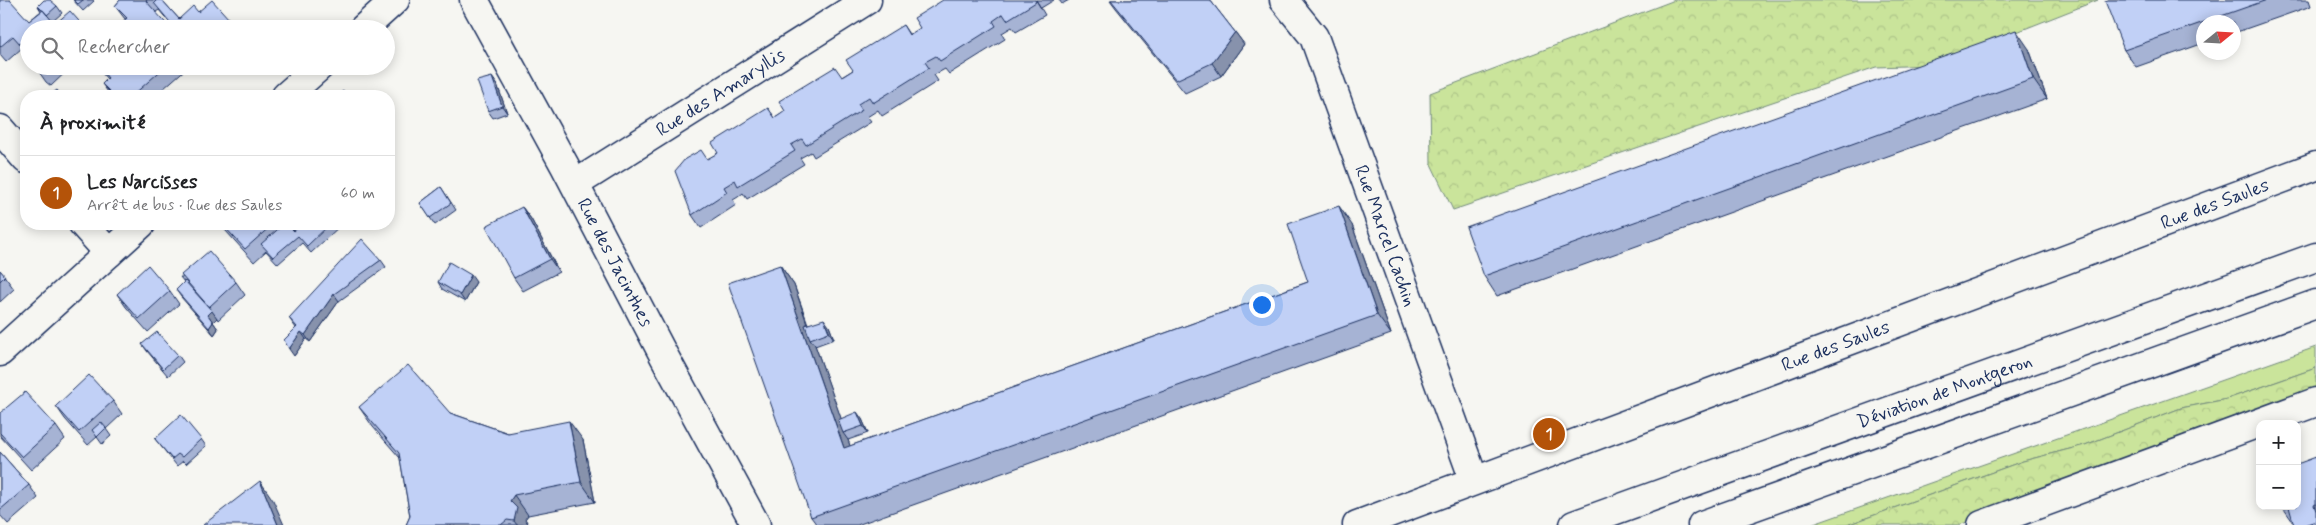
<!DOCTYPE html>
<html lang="fr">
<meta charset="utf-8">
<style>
body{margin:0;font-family:Mynerve,sans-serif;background:#f2f2f2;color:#202124}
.controls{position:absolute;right:15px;bottom:15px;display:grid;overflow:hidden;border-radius:10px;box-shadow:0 2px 12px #0003}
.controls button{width:45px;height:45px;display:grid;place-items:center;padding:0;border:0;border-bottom:1px solid #e0e0e0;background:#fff;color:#202124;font:25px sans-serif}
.compass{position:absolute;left:2196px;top:15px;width:45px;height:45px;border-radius:50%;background:#fff;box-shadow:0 2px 12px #0003;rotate:72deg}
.you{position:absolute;left:1261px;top:304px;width:18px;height:18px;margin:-12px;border:4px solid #fff;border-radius:50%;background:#1a73e8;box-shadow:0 0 0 8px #1a73e833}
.badge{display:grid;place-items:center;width:32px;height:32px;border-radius:50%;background:#b45309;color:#fff;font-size:16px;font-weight:700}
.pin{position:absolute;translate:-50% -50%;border:2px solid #fff;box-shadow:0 1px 5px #0006}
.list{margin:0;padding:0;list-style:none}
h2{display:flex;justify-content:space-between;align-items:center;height:65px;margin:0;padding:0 20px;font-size:21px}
h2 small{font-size:16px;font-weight:400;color:#757577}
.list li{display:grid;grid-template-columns:32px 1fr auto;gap:15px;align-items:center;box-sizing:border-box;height:75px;padding:0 20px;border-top:1px solid #e0e0e0}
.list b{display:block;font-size:19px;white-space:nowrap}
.list p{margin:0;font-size:16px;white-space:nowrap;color:#757577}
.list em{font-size:16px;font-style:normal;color:#757577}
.icon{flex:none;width:28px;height:28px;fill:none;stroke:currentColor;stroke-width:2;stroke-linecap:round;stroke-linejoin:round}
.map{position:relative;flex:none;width:2316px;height:525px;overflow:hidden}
.search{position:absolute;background:#fff;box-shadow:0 2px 12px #0003;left:20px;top:20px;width:375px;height:55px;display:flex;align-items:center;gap:12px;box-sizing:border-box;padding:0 18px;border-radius:28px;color:#757577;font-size:19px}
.panel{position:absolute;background:#fff;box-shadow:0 2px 12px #0003;left:20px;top:90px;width:375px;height:140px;border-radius:20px}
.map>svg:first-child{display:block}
.green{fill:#cae49b;stroke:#728a7c}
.forest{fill:url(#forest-crowns);stroke:#728a7c}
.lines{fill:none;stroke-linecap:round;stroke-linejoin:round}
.minor-casing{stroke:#1b2f5e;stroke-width:31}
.major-casing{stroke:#1b2f5e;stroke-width:31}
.minor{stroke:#f6f6f2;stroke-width:28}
.major{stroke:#f6f6f2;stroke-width:28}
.wall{fill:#a6b3d4;stroke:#1b2f5e}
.shaded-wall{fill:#8792ac;stroke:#1b2f5e}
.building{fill:#c1d0f6;stroke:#1b2f5e}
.labels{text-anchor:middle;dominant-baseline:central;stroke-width:4;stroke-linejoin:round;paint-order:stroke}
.street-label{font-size:19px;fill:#1b2f5e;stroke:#f6f6f2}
</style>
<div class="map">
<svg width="2316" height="525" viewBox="0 0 2316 525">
<defs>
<pattern id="forest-crowns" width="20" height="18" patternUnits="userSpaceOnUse" patternTransform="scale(1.25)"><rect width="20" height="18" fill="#cae49b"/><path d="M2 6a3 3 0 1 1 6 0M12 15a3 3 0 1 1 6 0" fill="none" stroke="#adc488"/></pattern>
</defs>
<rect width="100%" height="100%" fill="#f6f6f2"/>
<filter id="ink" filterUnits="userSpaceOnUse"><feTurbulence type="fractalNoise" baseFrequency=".02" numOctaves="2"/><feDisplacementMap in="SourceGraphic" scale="10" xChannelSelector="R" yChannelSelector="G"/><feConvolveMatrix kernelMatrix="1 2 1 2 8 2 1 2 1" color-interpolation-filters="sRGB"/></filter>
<g filter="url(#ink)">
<!-- green -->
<path class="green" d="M2316,347V368L2227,399L2181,408L2085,445L2023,461L1847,525H1811Z"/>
<!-- forest -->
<path class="forest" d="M1675,0H2098L1933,65L1876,67L1453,210L1431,164L1430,93Z
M2316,368V388L1959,525H1847L2023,461L2085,445L2181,408L2227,399Z"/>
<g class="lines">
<!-- minor casing -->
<g class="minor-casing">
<g id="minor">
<path id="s1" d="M474,0L565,166L664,356L756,525"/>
<path id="s2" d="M1284,0L1314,37L1474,480"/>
<path d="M363,29L395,0"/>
<path d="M286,96L320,66"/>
<path d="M0,129L26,159"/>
<path id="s3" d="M575,184L867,0"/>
<path d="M83,224L109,253"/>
<path d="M0,352L141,224"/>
<path id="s4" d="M1357,525L2316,166"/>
<path d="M1982,525L2316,402"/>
</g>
</g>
<!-- major casing -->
<g class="major-casing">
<g id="major">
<path id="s5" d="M1574,525L2316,257"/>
<path d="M1702,525L2316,304"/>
</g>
</g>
<!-- minor -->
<use href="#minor" class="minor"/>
<!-- major -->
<use href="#major" class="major"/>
</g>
<!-- wall -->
<path class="wall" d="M0,0L29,21L41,11L38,6H57L62,13L53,21L55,24L86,29H29V56L22,48L6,62L0,55Z
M73,0H93L94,1L83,11Z
M120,0H162L179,19L198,12L238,29H175L159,10L156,12L125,19L115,6Z
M1036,0L1045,15L1016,32L1012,27L1002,33L1005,39L949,74L945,69L934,75L938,81L882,116L878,110L867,117L871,122L814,157L811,152L800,158L804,164L747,199L743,193L738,197L733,200L736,205L701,228L692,215L708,159L718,153L768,108L775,118L853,70L903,25L909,34Z
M1036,0H1054L1041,8Z
M1059,0H1069L1062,4Z
M1110,0H1210L1235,32L1244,44L1221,76L1185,93L1116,8Z
M2108,0H2309L2311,6L2234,33V22H2204V43L2136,67L2124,50Z
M2029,49L2047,99L1497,296L1484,276Z
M38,66H72L51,86L46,82L37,69L39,68Z
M96,66H189L155,96H111L102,84L107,79Z
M219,66H228L223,71Z
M497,84L507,113L493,118L488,111Z
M441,187L456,210L435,225L420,203Z
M522,207L531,219L559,272L523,291L514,278Z
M221,224H342L311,253L302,243L278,264L266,251L254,262L225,230Z
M1352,225L1391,334L857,525H817L811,517L780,265L794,285L808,324L829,326L834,339L815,346V345L841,419H862L868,433L848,440L850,446L1308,282Z
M381,260L386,267L339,301L310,342L306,339L294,356L296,328L289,318Z
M0,270L14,289L0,302Z
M180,277L236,282L245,295L218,320L217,318L213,322L218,329L214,335L181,297L176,290L184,282Z
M438,282H476L465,302L442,289Z
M170,291L179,304L148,332L126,307L117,294Z
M142,344L178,355L183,362L168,376L147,351Z
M113,401L122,414L106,429L111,436L102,444L97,437L88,445L65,419L56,406Z
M359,407L450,413L508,433L583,440L595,502L528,515L525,519L529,525H406L410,516L400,458L373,427Z
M0,413L56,426L65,439L31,470L0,436Z
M155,439H201L206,446L186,464L183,461L177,466Z
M0,452L29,485L38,498L8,524L0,515Z
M2316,458V525H2294L2293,522L2284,509Z"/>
<!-- shaded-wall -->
<path class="shaded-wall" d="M2016,30L2029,49L2047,99L2033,79Z
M1235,32L1244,44L1221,76L1212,63Z
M492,77L497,84L507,113L502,106Z
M1339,206L1352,225L1391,334L1377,315Z
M522,207L531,219L559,272L550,259Z
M780,265L794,285L812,338L810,339L815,345L846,432L843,433L848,440L858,468L844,448Z
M471,275L476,282L465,302L460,295Z
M334,294L339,301L310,342L305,335Z
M212,311L217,318L213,322L208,315Z
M824,319L829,326L834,339L829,332Z
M213,322L218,329L214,335L209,328Z
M301,332L306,339L294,356L289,349Z
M857,412L862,419L868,433L863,426Z
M569,421L583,440L595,502L581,482Z
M260,481L273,500L284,525H278Z
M514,495L528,515L525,519L529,525H517L514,521L510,501Z"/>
<!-- building -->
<path class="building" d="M0,0H10L29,21L43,10L59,29H29V54L13,36L0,47Z
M44,0H50L57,6L47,15L43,10H42L38,6Z
M74,0H83L78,4Z
M120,0H147L146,1L171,29H114L127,18L115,6Z
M157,0H162L179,19L193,6L198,12L212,0L238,29H187L180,21L174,27L154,3Z
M943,0H1035L1036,2L1007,20L1003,14L993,21L996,26L940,61L936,56L925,62L929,68L873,103L869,97L858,104L862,110L806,145L802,139L791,145L795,151L738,186L735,180L729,184L724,187L727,192L692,215L675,171L685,159L701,150L707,159L718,153L712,143L768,108L775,118L781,114L785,111L779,101L835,67L842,77L853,70L846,60L903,25L909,35L920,28L914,18Z
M1111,0H1210L1235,32L1212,63L1176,80Z
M2108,0H2267L2124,50L2105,1Z
M70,11L86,29H59L55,24Z
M2016,30L2033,79L1484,276L1466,227Z
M40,66H49L42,73L37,69Z
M98,66H166L132,96H114L102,84L108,78Z
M492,77L502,106L488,111L477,81Z
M57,90L62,96H49Z
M343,91L347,96H337Z
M441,187L451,203L430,218L420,203Z
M1339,206L1377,315L811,517L728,283L780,265L844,448L1308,282L1288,224Z
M522,207L550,259L514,278L486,226Z
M222,224H273L245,249Z
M284,224H287L294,231L302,224H330L307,246L298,236L273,257L261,244Z
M362,239L381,260L334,294L305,335L301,332L289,349L284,340L297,327L289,318Z
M209,251L236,282L209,307L181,275Z
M449,262L471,275L460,295L438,282Z
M148,265L170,291L139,319L117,294Z
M0,270L5,276L0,281Z
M185,281L212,311L208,315L213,322L209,328L176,290Z
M824,319L829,332L810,339L805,325Z
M157,332L178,355L163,369L142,344Z
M408,365L450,413L508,433L569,421L581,482L514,495L510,501L517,508L514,521L507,520L501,525H406L410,516L399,453L359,407Z
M89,375L113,401L79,432L56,406Z
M25,392L56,426L22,457L0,433V413Z
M857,412L863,426L843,433L838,420Z
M181,415L201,439L182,457L178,454L172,459L155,439Z
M101,422L106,428L97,437L92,430Z
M0,452L29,485L0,510Z
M2316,457V504L2314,505L2316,511V521L2304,525H2294L2289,507L2284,509L2283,506H2297V464Z
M260,481L278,525H203Z"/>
</g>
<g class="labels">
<!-- street labels -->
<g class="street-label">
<text stroke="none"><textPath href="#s3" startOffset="172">Rue des Amaryllis</textPath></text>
<text stroke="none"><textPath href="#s4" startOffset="916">Rue des Saules</textPath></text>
<text stroke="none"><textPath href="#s2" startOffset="259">Rue Marcel Cachin</textPath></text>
<text stroke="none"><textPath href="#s1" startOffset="298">Rue des Jacinthes</textPath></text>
<text stroke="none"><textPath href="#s4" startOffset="511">Rue des Saules</textPath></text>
<text stroke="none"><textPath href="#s5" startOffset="394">Déviation de Montgeron</textPath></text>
</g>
</g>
</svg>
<div class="controls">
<button>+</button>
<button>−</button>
</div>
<svg class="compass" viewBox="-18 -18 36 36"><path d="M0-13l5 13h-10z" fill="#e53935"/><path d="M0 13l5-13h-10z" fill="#757577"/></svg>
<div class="you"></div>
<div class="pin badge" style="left:1549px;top:434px">1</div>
<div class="search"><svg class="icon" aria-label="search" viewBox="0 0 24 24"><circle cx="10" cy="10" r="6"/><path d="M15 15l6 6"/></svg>Rechercher</div>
<section class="panel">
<h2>À proximité<small></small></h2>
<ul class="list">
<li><span class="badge">1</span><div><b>Les Narcisses</b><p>Arrêt de bus · Rue des Saules</p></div><em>60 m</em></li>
</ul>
</section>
</div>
